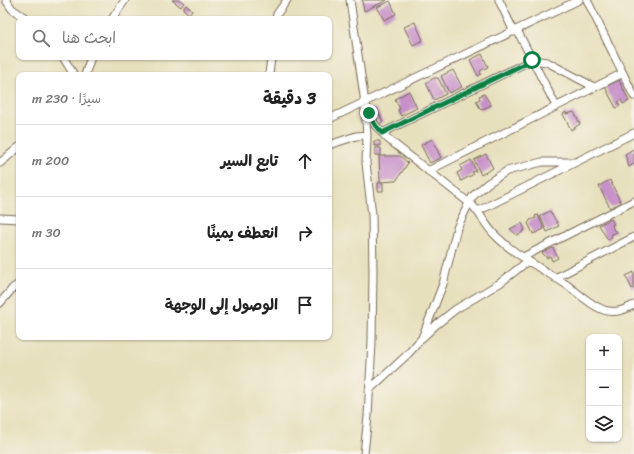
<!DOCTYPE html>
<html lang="ar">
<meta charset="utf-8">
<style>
body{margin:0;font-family:Sriracha,"Playpen Sans Arabic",sans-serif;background:#f2f2f2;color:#222;direction:rtl}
.controls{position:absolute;right:12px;bottom:12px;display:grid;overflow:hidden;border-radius:8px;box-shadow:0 1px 3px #0004}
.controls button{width:36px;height:36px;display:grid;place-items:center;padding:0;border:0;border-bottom:1px solid #e0e0e0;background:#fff;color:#222;font:20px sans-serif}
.stop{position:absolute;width:12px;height:12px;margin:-9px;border:3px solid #0b8043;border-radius:50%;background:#fff}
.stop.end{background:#0b8043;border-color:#fff;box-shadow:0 1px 4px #0008}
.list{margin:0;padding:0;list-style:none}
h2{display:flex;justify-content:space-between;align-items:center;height:52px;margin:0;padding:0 16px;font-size:17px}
h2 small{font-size:13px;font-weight:400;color:#767676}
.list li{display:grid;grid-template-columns:26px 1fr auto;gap:12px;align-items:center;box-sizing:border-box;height:72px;padding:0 16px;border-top:1px solid #e0e0e0}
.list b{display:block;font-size:15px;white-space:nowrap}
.list em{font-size:13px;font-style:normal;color:#767676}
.icon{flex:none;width:22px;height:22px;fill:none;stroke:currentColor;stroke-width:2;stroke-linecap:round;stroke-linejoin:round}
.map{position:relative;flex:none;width:634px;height:454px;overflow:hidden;direction:ltr}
.search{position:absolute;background:#fff;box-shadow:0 1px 3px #0004;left:16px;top:16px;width:316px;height:44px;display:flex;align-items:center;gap:10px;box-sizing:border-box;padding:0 14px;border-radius:8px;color:#767676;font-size:15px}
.panel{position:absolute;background:#fff;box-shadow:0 1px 3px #0004;left:16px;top:72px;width:316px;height:268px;border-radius:8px;direction:rtl}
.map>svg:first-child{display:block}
.building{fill:#c790c9}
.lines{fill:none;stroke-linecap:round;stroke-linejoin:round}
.minor-casing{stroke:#776a56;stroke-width:9}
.minor{stroke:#fff;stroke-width:7}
.route{stroke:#0b8043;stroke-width:5}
</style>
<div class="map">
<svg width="634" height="454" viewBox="0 0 634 454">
<rect width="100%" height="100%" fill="#f7f3e8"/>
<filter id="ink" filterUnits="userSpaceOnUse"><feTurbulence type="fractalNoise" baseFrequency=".025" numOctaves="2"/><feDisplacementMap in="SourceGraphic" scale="8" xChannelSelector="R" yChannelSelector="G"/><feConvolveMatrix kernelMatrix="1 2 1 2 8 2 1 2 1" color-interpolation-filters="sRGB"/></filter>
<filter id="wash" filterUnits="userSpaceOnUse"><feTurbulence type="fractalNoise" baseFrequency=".012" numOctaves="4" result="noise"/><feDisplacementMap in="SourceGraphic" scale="16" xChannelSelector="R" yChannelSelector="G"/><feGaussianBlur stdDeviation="0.9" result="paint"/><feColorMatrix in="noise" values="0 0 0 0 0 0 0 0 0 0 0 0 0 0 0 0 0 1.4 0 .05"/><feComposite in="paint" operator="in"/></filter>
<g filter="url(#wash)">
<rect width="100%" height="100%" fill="#e7e0bd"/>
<g id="blocks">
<!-- building -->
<path class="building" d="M172,0H180L184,3L181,7Z
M362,0H387L364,11Z
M390,1L396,14L384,20L377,7Z
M186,5L192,10L189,14L183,9Z
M415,22L423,40L413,45L404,27Z
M482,54L488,67L480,71L481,74L478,76L470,60Z
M453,70L462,87L449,93L441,76Z
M434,78H438L446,94L434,100L426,83Z
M619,80L629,101L623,104L621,100L618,102L620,106L616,108L605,87Z
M409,91L417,108L401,116L398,110L400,109L395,99Z
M484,94L491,105L481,110L476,101L480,99L479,96Z
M376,108L383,122L379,124L373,110Z
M566,112V114L574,112L580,124L571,130L563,114Z
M432,139L441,158L430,163L421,145Z
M374,141H380V146H374Z
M375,148H381V155H375Z
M633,149L634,152V164L629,167L625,154Z
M486,154L493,168L481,175L474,160Z
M379,156H400L408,163L396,181L380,182Z
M471,160L476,171L472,172L474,174L461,181L457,173L462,170L460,166Z
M610,180L621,203L610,208L599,186Z
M378,183H383V191H378Z
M550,211L559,226L547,232L540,216Z
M538,215L544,229L533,234L528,223L530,221V220L536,218L535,216Z
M611,219L614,224L612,225L614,231L616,230L617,232L612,234L611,238L608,240L599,225Z
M522,223L525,230L522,231L523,232L517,235L510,229Z
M553,248L558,258L552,261L550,256L547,258L542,253Z
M634,272V288L632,289L626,276Z"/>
</g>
</g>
<g filter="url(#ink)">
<use href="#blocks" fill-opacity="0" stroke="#776a56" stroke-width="1"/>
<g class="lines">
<!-- minor casing -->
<g class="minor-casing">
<path id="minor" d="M6,0L12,9L27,19
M350,0L365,103L375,125L388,139L472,205C481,214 486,227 496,236C516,256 543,269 567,285C578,293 595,309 608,311C618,313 625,309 634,305
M499,0L514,32
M587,0L634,96
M112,19L125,0
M276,19L277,14L287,0
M517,30L556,106
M63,57L74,75
M85,75L91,57
M269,75L271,57
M329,119L579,0
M382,133L532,60L547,62L594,87
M329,145L356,136L367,135
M0,163L19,147
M428,171L623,73
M478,211L634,133
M0,218L19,219
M523,257L634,201
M555,278L634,237
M0,303L13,288L19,284
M422,338L443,284L457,228L469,203L473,196L488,183L507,171L542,162H576
M369,390L408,354L422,338L437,324L456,309L500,283L528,261
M364,454L368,416L372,342L373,272L372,215L366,163L367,135L365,109"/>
</g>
<!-- minor -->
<use href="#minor" class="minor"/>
</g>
</g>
<g class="lines" filter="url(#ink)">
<!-- route -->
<path class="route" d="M369,113L375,125L382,133L532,60"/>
</g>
</svg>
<div class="controls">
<button>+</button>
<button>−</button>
<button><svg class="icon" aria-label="layers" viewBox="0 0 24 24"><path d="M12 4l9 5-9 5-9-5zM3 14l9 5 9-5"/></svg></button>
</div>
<div class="stop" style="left:532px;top:60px"></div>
<div class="stop end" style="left:369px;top:113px"></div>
<div class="search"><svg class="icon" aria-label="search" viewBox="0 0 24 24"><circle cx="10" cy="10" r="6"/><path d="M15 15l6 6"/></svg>ابحث هنا</div>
<section class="panel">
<h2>3 دقيقة<small>سيرًا · 230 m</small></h2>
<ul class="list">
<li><svg class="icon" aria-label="ahead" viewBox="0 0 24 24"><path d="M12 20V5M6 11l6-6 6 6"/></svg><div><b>تابع السير</b></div><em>200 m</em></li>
<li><svg class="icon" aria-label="right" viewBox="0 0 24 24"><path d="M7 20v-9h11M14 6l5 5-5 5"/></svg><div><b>انعطف يمينًا</b></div><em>30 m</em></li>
<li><svg class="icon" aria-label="arrive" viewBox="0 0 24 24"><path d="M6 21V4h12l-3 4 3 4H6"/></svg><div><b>الوصول إلى الوجهة</b></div></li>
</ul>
</section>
</div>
